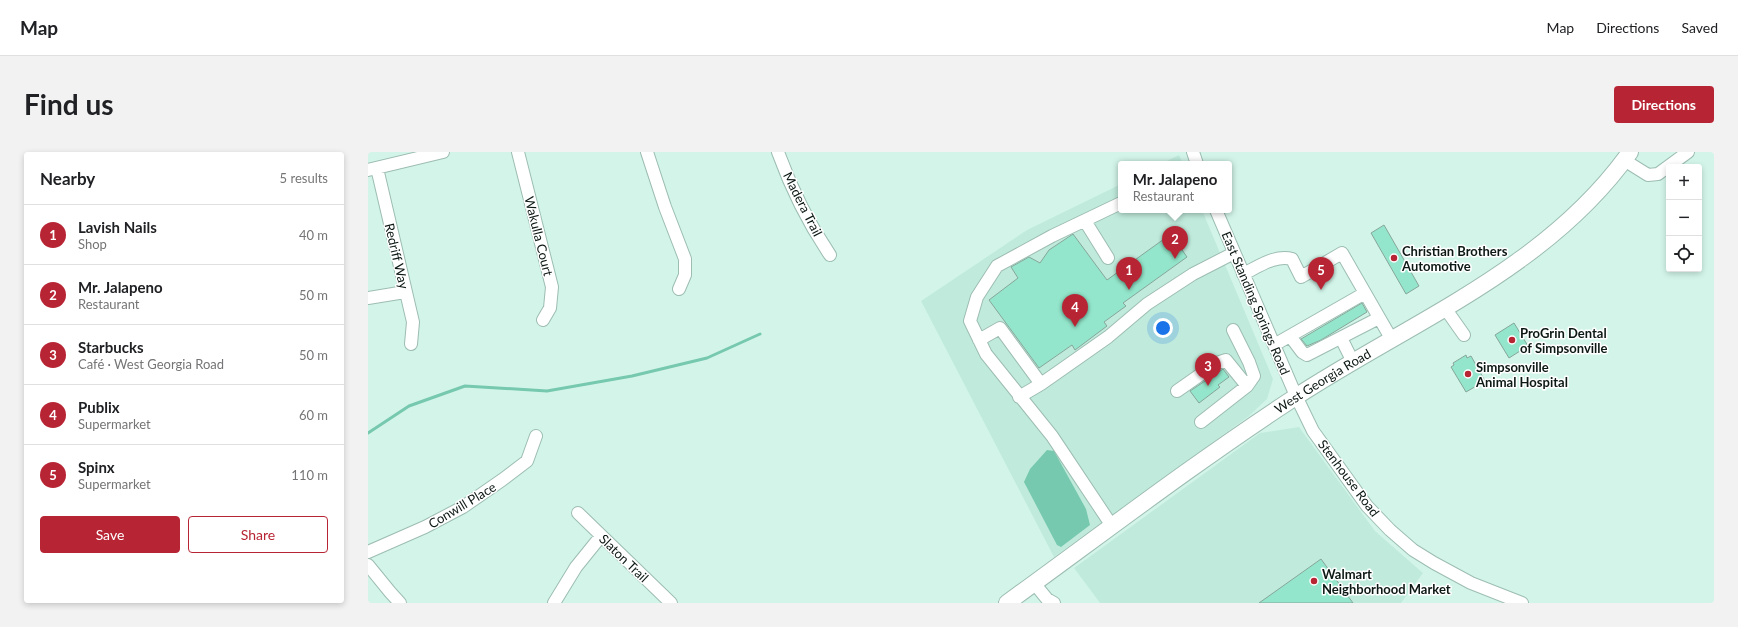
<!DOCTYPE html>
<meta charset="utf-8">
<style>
body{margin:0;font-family:Lato,sans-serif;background:#f2f2f2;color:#202124}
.controls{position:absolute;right:12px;top:12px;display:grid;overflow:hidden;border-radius:4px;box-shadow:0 2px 6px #0003}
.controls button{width:36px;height:36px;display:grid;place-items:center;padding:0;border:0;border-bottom:1px solid #e0e0e0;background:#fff;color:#202124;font:20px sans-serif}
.you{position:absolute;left:795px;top:176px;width:14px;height:14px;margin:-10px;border:3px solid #fff;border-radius:50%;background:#1a73e8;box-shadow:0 0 0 6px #1a73e833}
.badge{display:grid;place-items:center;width:26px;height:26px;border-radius:50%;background:#b72534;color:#fff;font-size:13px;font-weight:700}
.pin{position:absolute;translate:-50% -33px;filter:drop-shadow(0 1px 2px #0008)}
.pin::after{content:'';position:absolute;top:21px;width:14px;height:12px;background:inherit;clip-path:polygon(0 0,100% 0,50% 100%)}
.popup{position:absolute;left:750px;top:9px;width:114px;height:52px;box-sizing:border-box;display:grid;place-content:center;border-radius:4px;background:#fff;filter:drop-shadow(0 1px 3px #0005);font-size:13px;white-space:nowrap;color:#757577}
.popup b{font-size:15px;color:#202124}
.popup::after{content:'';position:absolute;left:50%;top:100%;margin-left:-8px;border:8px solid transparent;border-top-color:#fff}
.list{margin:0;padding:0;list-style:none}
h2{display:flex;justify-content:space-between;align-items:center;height:52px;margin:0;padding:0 16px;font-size:17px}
h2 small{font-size:13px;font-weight:400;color:#757577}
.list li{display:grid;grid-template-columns:26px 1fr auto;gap:12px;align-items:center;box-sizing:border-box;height:60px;padding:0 16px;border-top:1px solid #e0e0e0}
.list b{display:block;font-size:15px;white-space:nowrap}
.list p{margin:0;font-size:13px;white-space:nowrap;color:#757577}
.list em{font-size:13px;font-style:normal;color:#757577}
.actions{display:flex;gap:8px;padding:12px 16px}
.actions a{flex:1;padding:9px 0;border:1px solid #b72534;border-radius:4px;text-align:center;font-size:14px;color:#b72534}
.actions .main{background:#b72534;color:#fff}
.icon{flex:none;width:22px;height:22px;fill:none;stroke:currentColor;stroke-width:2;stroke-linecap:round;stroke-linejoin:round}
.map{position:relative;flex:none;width:1346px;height:451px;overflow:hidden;border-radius:4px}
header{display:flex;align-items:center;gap:24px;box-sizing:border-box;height:56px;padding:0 20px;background:#fff;border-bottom:1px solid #e0e0e0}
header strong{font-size:19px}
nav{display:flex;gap:22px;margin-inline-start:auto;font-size:14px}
.intro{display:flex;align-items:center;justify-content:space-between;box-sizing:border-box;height:96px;padding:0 24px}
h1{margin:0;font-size:28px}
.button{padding:10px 18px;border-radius:4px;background:#b72534;color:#fff;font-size:14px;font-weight:700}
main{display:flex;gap:24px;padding:0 24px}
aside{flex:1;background:#fff;border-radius:4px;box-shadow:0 2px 6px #0003}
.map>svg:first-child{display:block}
.built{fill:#c0ebdc}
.water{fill:#76c8ae}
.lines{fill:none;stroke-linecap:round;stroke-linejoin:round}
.stream{stroke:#76c8ae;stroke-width:3}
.building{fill:#93e6cb;stroke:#86a69a}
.minor-casing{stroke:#9dbdb1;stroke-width:14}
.major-casing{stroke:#9dbdb1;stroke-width:18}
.minor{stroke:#fff;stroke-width:12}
.major{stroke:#fff;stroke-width:16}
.poi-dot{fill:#b72534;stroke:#fff;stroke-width:1.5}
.labels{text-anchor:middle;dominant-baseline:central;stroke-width:3;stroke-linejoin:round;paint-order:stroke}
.street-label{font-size:13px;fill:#0c1814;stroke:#fff}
.poi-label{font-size:13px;font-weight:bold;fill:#0c1814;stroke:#fff;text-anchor:start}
</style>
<header>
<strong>Map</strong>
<nav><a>Map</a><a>Directions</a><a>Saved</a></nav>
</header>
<div class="intro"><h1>Find us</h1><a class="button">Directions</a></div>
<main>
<aside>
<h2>Nearby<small>5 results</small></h2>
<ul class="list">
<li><span class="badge">1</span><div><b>Lavish Nails</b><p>Shop</p></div><em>40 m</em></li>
<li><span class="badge">2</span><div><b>Mr. Jalapeno</b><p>Restaurant</p></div><em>50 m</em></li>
<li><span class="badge">3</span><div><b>Starbucks</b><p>Café · West Georgia Road</p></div><em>50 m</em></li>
<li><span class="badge">4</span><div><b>Publix</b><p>Supermarket</p></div><em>60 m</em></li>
<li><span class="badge">5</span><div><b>Spinx</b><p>Supermarket</p></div><em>110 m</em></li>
</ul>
<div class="actions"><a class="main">Save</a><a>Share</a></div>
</aside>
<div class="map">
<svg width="1346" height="451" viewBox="0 0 1346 451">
<rect width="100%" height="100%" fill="#d3f5e9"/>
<!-- built -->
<path class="built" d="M811,3L815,12H793Z
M753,32V58H834L905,227L899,247L881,264L686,405L553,149L659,78Z
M931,275L1007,379L1055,421L1033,451H732L706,416L892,281Z"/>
<!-- water -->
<path class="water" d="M679,298L686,299L718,357L722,373L693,395L689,393L656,330L662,317Z"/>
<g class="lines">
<!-- stream -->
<path class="stream" d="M0,281L41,254L97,234L179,239L264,224L339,206L392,182"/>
</g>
<!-- building -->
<path class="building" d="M1016,73L1051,134L1038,142L1003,81Z
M705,82L739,128L803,82L819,105L755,151L758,154L736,170L739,174L707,198L704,193L671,216L621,148L650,126L643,115L661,105L672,111L681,98Z
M994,151L999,160L953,188L939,194L933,187Z
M1146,171L1160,194L1141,206L1127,183Z
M1098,203L1099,206L1103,204L1117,229L1098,240L1083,215L1086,213L1085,211Z
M855,217L861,225L850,233L852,235L831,251L822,239Z
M953,407L985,451H891Z"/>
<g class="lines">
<!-- minor casing -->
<g class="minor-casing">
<path id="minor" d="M150,0L184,135L182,156L175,168
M279,0L297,55L317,107V123L311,137
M410,0C423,36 441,72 462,103
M825,0L829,12
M1256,8L1280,23L1290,22L1320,0
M9,16L45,170L43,192
M0,18L75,0
M848,58L928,244L945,279L999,354L1022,378L1045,398L1066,411L1103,431L1154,451
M717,69L740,106
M875,122C890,115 908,102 924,107L933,125L974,101L1024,188
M0,146L37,140
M1077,156L1096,183
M922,184L934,200L939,203L1011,166
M973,186L985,210
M611,188L632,176L673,232
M906,193L997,141
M809,239L849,211L858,208L879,234
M651,245L673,232L740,185L779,152L825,122L866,101
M833,270L879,234L886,224L881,210L865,178
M210,361L303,451
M744,374L684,284L618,202L602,169L609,145L629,114L684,84L753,51
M0,400L57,375L95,355L134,328L159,309L168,284
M0,413L22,440L32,451
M666,431L679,447L686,451
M186,451L208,415L233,384"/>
</g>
<!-- major casing -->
<g class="major-casing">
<g id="major">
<path id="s1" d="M639,451C734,382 828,310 926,246C1042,170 1179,117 1262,0"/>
</g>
</g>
<!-- minor -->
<use href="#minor" class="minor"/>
<!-- major -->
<use href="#major" class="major"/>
</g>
<!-- markers -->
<g class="poi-dot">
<circle cx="1026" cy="106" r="4"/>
<circle cx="1144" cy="188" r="4"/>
<circle cx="1100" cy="222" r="4"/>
<circle cx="946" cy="429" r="4"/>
</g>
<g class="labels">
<!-- street labels -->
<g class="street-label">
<text transform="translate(435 52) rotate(63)">Madera Trail</text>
<text transform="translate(171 84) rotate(76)">Wakulla Court</text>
<text transform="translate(29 104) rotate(77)">Redriff Way</text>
<text transform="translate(888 151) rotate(67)">East Standing Springs Road</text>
<text stroke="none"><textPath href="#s1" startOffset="386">West Georgia Road</textPath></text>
<text transform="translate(981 326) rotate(53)">Stenhouse Road</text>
<text transform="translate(94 353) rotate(-31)">Conwill Place</text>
<text transform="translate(256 406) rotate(44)">Slaton Trail</text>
</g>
<!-- poi labels -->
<g class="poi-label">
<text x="1034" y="99">Christian Brothers<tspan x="1034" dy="15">Automotive</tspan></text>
<text x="1152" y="181">ProGrin Dental<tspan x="1152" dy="15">of Simpsonville</tspan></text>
<text x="1108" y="215">Simpsonville<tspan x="1108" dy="15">Animal Hospital</tspan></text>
<text x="954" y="422">Walmart<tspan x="954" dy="15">Neighborhood Market</tspan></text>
</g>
</g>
</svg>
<div class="controls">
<button>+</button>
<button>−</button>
<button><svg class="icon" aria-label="locate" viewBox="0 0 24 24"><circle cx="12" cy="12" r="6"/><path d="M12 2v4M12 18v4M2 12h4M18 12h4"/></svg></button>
</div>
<div class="you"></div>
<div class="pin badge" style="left:761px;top:138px">1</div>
<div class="pin badge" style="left:807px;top:107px">2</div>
<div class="popup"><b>Mr. Jalapeno</b>Restaurant</div>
<div class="pin badge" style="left:840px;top:234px">3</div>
<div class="pin badge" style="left:707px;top:175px">4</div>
<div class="pin badge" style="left:953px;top:138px">5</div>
</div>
</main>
